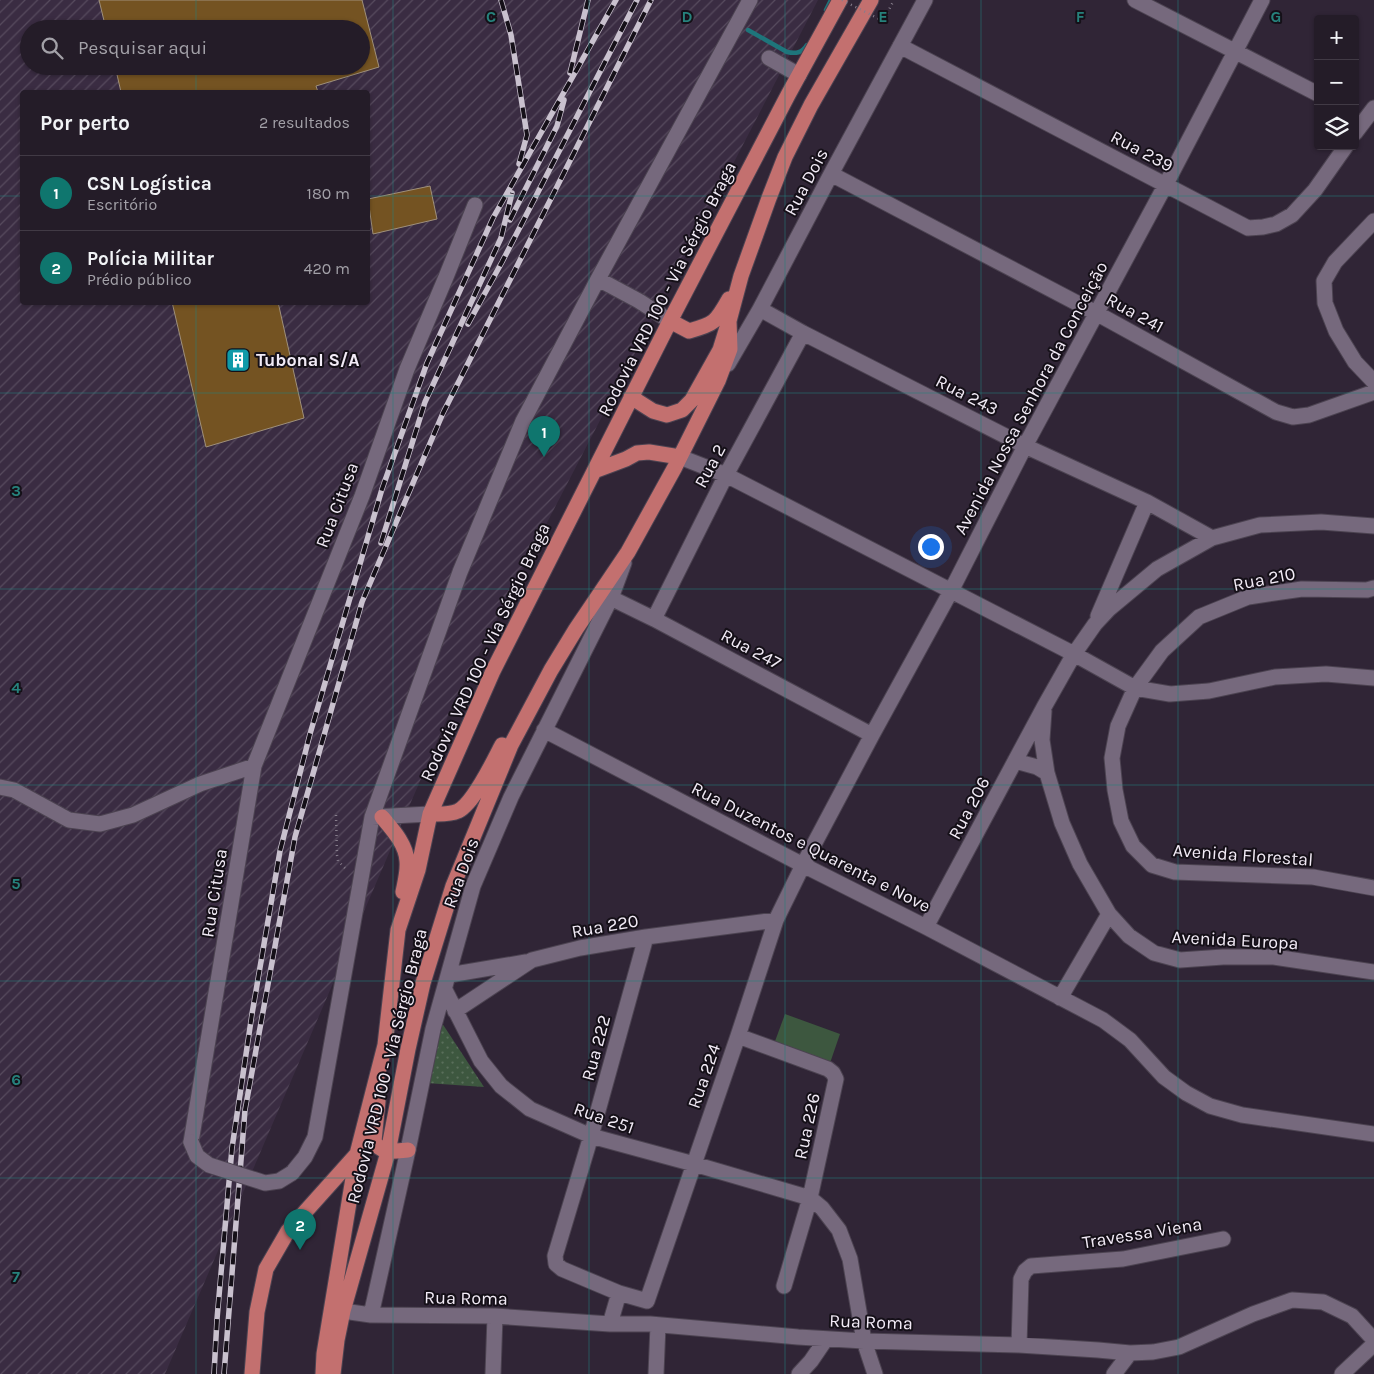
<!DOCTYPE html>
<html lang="pt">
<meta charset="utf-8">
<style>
body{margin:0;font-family:Karla,sans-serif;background:#302934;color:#f1f3f6}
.controls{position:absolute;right:15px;top:15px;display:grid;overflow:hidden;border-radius:5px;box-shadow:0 1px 4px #0004}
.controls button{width:45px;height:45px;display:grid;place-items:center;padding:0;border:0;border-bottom:1px solid #413a45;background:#241c28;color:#f1f3f6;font:25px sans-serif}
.you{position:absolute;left:930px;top:546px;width:18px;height:18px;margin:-12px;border:4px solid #fff;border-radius:50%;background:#1a73e8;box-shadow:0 0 0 8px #1a73e833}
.badge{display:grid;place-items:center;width:32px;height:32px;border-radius:50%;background:#0f766e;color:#fff;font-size:16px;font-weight:700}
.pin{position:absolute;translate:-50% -41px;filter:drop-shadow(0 1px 2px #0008)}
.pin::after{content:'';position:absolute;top:26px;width:18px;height:15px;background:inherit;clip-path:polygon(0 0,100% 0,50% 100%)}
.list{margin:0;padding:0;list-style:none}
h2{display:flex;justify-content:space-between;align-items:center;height:65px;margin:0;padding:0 20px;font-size:21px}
h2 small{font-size:16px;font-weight:400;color:#a3a1a8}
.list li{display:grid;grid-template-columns:32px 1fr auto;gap:15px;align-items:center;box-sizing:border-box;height:75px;padding:0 20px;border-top:1px solid #413a45}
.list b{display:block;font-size:19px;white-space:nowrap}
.list p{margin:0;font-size:16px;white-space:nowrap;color:#a3a1a8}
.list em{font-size:16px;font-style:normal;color:#a3a1a8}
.icon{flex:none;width:28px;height:28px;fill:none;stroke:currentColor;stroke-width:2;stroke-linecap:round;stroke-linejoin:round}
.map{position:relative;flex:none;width:1374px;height:1374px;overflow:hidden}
.search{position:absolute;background:#241c28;box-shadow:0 1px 4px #0004;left:20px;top:20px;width:350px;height:55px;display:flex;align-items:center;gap:12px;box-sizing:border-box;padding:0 18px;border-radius:28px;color:#a3a1a8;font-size:19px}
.panel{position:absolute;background:#241c28;box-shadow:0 1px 4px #0004;left:20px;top:90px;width:350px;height:215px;border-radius:5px}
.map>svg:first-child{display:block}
.industrial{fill:url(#industrial-furrows);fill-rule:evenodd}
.grass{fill:url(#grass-dots)}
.pitch{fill:#3d573f}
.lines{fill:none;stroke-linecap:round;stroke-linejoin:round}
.stream{stroke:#1e757b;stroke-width:4.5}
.building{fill:#745322;stroke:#9f907b}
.minor-casing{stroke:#4c4351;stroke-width:17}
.major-casing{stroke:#4c4351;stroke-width:17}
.path{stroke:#867d8b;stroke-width:2.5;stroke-dasharray:1 4;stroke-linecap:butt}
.minor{stroke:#76697d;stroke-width:15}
.major{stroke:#c3706f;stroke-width:15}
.rail-casing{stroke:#c9c1ce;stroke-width:5.5}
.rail{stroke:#151018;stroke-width:4;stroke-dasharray:11;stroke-linecap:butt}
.minor-bridge-casing{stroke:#4c4351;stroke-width:17;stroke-linecap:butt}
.path-bridge{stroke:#867d8b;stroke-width:2.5;stroke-dasharray:1 4;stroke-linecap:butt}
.minor-bridge{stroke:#76697d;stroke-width:15}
.grid{fill:none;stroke:#26827c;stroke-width:1;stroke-opacity:0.55}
.labels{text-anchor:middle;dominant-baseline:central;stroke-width:4;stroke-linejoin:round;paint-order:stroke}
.street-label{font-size:18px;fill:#f2ebf6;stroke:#151018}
.poi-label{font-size:18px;font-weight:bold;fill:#f2ebf6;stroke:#151018;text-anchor:start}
.grid-label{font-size:16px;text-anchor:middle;font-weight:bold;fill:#26827c;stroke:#151018;stroke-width:4;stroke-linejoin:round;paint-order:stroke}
</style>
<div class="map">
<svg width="1374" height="1374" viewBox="0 0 1374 1374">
<defs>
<pattern id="industrial-furrows" width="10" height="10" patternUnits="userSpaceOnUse" patternTransform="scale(1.25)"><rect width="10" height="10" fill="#3a2c42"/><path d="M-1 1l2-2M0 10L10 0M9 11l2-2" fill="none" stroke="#574b5e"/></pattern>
<pattern id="grass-dots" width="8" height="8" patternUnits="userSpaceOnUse" patternTransform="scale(1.25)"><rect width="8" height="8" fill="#3d573f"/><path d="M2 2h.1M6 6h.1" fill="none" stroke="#5a6f5b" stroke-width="1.8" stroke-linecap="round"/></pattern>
</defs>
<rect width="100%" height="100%" fill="#302536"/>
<!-- industrial -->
<path class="industrial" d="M0,0H818L454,702L165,1374H0ZM29,29H361V66H29ZM22,92H368V302H22Z"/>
<!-- grass -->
<path class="grass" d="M438,1017L484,1087L426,1083Z"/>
<!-- pitch -->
<path class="pitch" d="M785,1014L840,1034L830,1063L774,1044Z"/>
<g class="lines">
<!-- stream -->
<path class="stream" d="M826,10L831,0
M748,30L787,52C796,54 802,53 807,45"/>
</g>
<!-- building -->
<path class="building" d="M99,0H362L379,67L316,86L318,92H121L115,66H361V29H106Z
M430,186L437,219L373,234L368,199Z
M172,302H278L304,418L206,447Z"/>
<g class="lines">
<!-- minor casing -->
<g class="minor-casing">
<path id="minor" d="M1135,0L1318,94
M900,46L1248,228L1263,227L1276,224L1292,215L1315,190L1346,146
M769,58L799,75
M1355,133L1374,108
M831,174L1096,313L1276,412L1293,417L1309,415L1374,392
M1374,221L1335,262L1324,281L1325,303L1336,331L1355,362L1374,382
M598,279L639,301L670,321
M760,309L803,333L1025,446L1147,502L1212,538
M728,364L760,309L831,174L925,0
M680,457L726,475L1074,654L1135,688L1170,694L1209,691L1275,677L1326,674L1374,678
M1374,588L1367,590L1302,589L1248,597L1199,617L1162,651L1135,688L1118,726L1112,758L1115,790L1121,821L1133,846L1152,865L1175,872L1313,877L1374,888
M611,598L654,619L872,735
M1098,616L1147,502
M654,619L726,475L803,333
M1044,711L1042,740L1047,773L1062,823L1080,864L1109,914L1129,936L1154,953L1180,960L1223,957H1274L1374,972
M544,730L803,865L926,927L1103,1020L1130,1040L1164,1077L1186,1093L1210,1106L1242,1115L1374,1134
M1015,761L1037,767L1047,773
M0,787L14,790L69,820L100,824L133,815L200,784L254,766
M372,817L430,814
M926,927L1044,707L1074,654L1095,624L1109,609L1157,569L1212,538L1260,525L1321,522L1374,526
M646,937L591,1136L555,1256L556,1264L562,1269L619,1293L647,1301L738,1036L776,920L803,865L872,735L951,591L1025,446L1166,184L1262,0
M449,975L526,962
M445,990L481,1061L501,1086L530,1109L591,1136L694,1164L810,1198L822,1208L839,1230L850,1259L864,1341L875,1374
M1060,998L1109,914
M455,1011L532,960L580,948L646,937L776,920
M738,1036L828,1069L833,1073L836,1079L810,1198L784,1286
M191,1142L254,766L362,496L407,369L446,277L475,205
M292,1173L305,1157L315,1137L372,817L460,572L523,421L598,279L750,0
M343,1311L371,1315L495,1316L610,1324H650L798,1337L864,1341L1019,1345L1098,1350L1130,1353L1153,1352L1179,1347L1253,1314L1292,1300L1323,1302L1352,1316L1374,1340
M371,1315L408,1150L433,1029L473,886L511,797L611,598L624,563
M610,1324L619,1293
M1019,1345L1021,1279L1025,1271L1031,1266L1123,1259L1223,1239
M493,1374L495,1316
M656,1374L658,1325
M799,1374L811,1361L826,1339
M1114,1374L1130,1353
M1342,1374L1374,1344"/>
</g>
<!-- major casing -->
<g class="major-casing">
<path id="major" d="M670,321L689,331C715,324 716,322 729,299
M631,397L653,411L667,415L682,410L692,400L720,350L729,321L741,276L769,198L785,157L811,105L871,0
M594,471L626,459L637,453L649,452L680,457
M430,814C440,814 449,815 458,811C474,803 493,762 502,745
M382,817C392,829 406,844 407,861C408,871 405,882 403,892
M378,1101L374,1141C381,1155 395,1151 408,1150
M252,1374L257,1312L266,1269L288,1231L357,1154
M323,1374L324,1354L357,1154L385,1045L398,930L418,870L430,814L493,671L670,321L788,95L840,0
M333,1374L337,1340L343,1311L388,1152L408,1049L423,983L453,886L511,745L551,670L576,629L628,552L675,467L718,381L730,349L729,321"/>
</g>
<!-- path -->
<path class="path" d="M336,815L337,855L338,861L347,870"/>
<!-- minor -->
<use href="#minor" class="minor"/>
<!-- major -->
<use href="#major" class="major"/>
<!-- rail casing -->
<g class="rail-casing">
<path id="rail" d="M501,0L511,35L527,135L519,164
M570,73L588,0
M510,220L557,126L564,100
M468,324L502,262L637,0
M381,543L425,402L501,238L512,193
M214,1374L217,1319L232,1148L252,1014L280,851L310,734L382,489L427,363L493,218L616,0
M224,1374L245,1110L295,837L362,602L443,413L651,0"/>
</g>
<!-- rail -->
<use href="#rail" class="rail"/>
<!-- minor-bridge casing -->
<g class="minor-bridge-casing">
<path id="minor-bridge" d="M191,1142L197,1156L209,1165L265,1183L279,1181L292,1173"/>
</g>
<!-- path-bridge -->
<path class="path-bridge" d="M842,0L883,21L894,0"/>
<!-- minor-bridge -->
<use href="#minor-bridge" class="minor-bridge"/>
</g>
<!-- grid -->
<path class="grid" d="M196,0V29M393,0V1374M589,0V1374M785,0V1374M981,0V1374M1178,0V1374M196,66V92M0,196H22M368,196H1374M196,302V1374M0,393H1374M0,589H1374M0,785H1374M0,981H1374M0,1178H1374"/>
<!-- icons -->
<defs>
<g id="building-square" transform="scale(1.25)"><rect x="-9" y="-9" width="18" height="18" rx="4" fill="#0f9aa8" stroke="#151018"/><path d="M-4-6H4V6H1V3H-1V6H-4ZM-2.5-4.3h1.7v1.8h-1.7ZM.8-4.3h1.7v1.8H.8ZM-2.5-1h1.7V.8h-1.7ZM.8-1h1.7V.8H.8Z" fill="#fff"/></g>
</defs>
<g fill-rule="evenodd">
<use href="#building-square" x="238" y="360"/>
</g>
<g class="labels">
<!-- street labels -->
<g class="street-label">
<text transform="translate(1142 151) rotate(28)">Rua 239</text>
<text transform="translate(806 182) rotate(-62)">Rua Dois</text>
<text transform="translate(667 289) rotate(-63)">Rodovia VRD 100 - Via Sérgio Braga</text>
<text transform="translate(1135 313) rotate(29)">Rua 241</text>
<text transform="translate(967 395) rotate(27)">Rua 243</text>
<text transform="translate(1031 398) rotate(-62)">Avenida Nossa Senhora da Conceição</text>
<text transform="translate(710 466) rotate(-62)">Rua 2</text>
<text transform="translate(337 505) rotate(-69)">Rua Citusa</text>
<text transform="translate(1264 579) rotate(-11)">Rua 210</text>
<text transform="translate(751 649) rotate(28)">Rua 247</text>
<text transform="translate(485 652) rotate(-65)">Rodovia VRD 100 - Via Sérgio Braga</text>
<text transform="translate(969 808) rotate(-62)">Rua 206</text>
<text transform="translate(811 847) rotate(27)">Rua Duzentos e Quarenta e Nove</text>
<text transform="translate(1243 855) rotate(4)">Avenida Florestal</text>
<text transform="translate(461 873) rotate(-70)">Rua Dois</text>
<text transform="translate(214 893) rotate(-81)">Rua Citusa</text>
<text transform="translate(605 926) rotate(-10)">Rua 220</text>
<text transform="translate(1235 940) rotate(3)">Avenida Europa</text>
<text transform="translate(596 1048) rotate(-75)">Rua 222</text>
<text transform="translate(387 1066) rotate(-76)">Rodovia VRD 100 - Via Sérgio Braga</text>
<text transform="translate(704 1076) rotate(-71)">Rua 224</text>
<text transform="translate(604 1118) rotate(19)">Rua 251</text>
<text transform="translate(807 1126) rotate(-78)">Rua 226</text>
<text transform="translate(1142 1233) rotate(-9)">Travessa Viena</text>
<text transform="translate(466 1298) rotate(1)">Rua Roma</text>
<text transform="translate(871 1322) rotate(2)">Rua Roma</text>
</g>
<!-- poi labels -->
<g class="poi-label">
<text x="256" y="360">Tubonal S/A</text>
</g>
</g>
<g class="grid-label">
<text x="491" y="22">C</text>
<text x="687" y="22">D</text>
<text x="883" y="22">E</text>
<text x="1080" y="22">F</text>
<text x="1276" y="22">G</text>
<text x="16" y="496">3</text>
<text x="16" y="693">4</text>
<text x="16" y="889">5</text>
<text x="16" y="1085">6</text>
<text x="16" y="1282">7</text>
</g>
</svg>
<div class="controls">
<button>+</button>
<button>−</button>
<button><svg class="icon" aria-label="layers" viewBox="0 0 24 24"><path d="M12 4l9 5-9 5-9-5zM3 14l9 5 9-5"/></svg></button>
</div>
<div class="you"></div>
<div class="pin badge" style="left:544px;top:457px">1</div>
<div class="pin badge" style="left:300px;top:1250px">2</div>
<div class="search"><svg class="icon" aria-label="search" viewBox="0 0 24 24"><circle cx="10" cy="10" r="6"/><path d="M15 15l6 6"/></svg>Pesquisar aqui</div>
<section class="panel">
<h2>Por perto<small>2 resultados</small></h2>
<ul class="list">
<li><span class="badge">1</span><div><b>CSN Logística</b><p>Escritório</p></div><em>180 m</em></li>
<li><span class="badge">2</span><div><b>Polícia Militar</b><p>Prédio público</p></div><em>420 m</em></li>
</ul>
</section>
</div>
